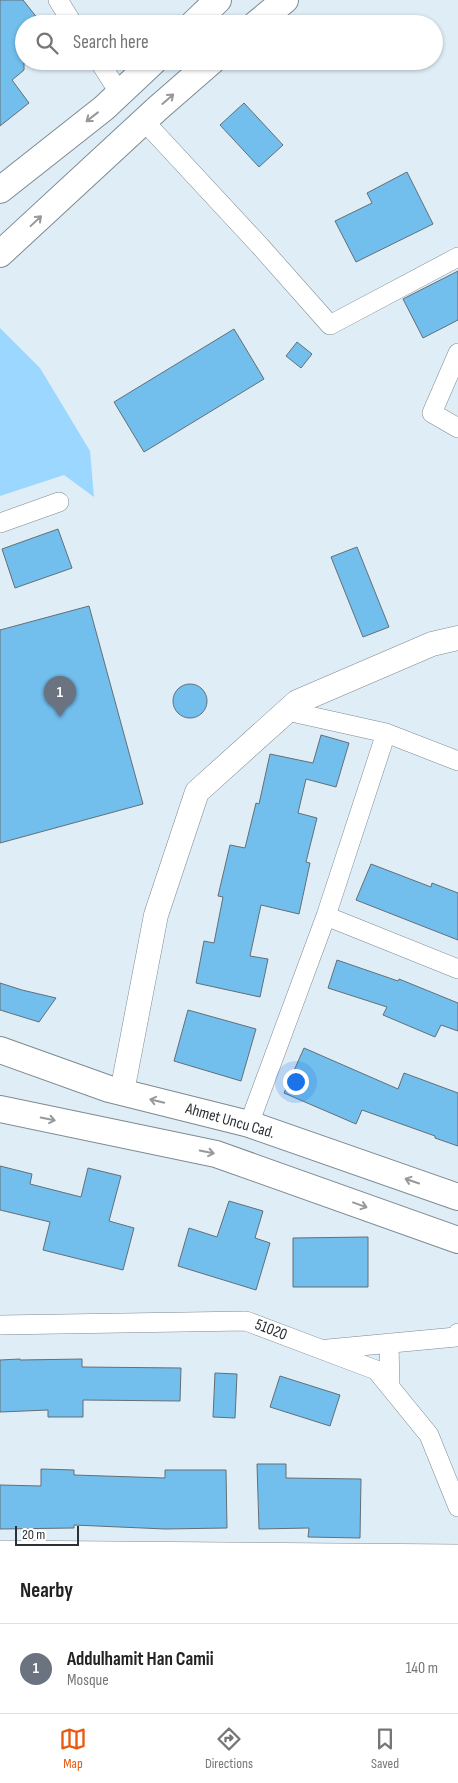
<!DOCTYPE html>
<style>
body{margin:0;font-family:"Sofia Sans Condensed",sans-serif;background:#f2f2f2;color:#222}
.scale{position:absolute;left:15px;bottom:12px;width:64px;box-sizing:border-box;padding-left:5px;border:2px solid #2c3135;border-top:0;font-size:14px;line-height:18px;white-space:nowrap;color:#2c3135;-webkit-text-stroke:4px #fff;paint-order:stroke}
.you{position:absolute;left:295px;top:1081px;width:18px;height:18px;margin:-12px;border:4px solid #fff;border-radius:50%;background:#1a73e8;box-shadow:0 0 0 8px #1a73e833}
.badge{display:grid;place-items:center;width:32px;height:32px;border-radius:50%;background:#ea580c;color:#fff;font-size:16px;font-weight:700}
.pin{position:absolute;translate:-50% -41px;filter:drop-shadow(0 1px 2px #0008)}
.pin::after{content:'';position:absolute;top:26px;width:18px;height:15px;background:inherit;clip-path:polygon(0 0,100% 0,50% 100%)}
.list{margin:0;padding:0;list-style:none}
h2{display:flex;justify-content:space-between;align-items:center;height:65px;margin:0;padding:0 20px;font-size:21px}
h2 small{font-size:16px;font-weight:400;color:#767676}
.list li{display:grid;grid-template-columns:32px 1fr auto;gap:15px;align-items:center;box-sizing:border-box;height:90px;padding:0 20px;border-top:1px solid #e0e0e0}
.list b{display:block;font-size:19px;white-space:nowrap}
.list p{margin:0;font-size:16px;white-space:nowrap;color:#767676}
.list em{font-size:16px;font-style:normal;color:#767676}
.icon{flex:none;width:28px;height:28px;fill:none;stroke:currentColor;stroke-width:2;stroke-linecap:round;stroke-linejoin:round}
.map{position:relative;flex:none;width:458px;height:1558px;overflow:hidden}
.search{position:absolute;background:#fff;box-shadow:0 1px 4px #0004;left:15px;right:15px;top:15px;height:55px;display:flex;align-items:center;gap:12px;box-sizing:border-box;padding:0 18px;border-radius:28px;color:#767676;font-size:19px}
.sheet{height:155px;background:#fff}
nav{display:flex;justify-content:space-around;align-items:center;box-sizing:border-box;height:70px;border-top:1px solid #e0e0e0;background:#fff;font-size:14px;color:#767676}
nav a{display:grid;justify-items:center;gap:2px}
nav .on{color:#ea580c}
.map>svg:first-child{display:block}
.green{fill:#9bd7fe}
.building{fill:#72beed;stroke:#636f77}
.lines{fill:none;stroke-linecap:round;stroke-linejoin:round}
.minor-casing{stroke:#7e8a92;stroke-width:20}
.tertiary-casing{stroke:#7e8a92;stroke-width:25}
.secondary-casing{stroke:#7e8a92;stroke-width:28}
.minor{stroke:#fff;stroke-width:19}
.tertiary{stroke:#fff;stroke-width:24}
.secondary{stroke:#fff;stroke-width:26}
.oneway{stroke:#96989a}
.labels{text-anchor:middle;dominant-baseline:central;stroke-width:4;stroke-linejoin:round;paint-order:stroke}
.street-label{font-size:16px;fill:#2c3135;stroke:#fff}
</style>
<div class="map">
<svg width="458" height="1558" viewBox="0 0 458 1558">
<rect width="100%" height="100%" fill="#dfedf6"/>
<!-- green -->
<path class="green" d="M0,328L40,368L90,451L94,497L64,475L0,496Z"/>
<!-- building -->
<path class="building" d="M0,0H23L42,24H24V70L12,80L29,103L0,126Z
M244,103L283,145L259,167L220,125Z
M407,172L433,224L356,262L335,221L372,203L367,193Z
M458,271V320L423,338L403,299Z
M234,329L264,379L144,452L114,402Z
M297,342L312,354L301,368L286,356Z
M58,529L72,568L15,588L2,549Z
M357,547L389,627L363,637L331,557Z
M89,606L143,804L0,843V630Z
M173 701a17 17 0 1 1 34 0a17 17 0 1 1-34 0Z
M321,735L349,743L336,787L306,779L298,813L317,818L306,862L310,863L299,914L261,905L250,956L268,959L260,997L196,983L204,941L214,943L223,897L218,896L230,845L245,848L256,803L259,804L270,754L313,763Z
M371,864L431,887L432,883L458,893V940L356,900Z
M337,960L398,981L399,979L458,1003V1031L441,1025L435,1037L383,1015L387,1007L328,988Z
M0,983L22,990L56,998L39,1022L0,1010Z
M188,1010L256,1029L241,1081L174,1061Z
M304,1048L398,1089L404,1073L458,1093V1146L435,1138V1136L362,1110L356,1124L284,1093Z
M0,1166L32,1174L30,1184L81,1197L88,1168L121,1176L109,1221L134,1228L123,1270L43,1250L50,1222L0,1210Z
M229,1201L263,1211L255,1238L270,1243L256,1290L178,1266L189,1228L217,1237Z
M368,1237V1287H293V1238Z
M20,1359V1360L82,1359V1367L181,1368L180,1401L83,1400V1417H48V1410L0,1412V1360Z
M215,1373L237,1374L235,1418L213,1417Z
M280,1376L340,1395L330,1426L270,1407Z
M257,1464H286V1478L361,1479L360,1538L308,1537L309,1528L259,1529Z
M41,1469L74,1470V1475L165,1478V1470H226L227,1528L165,1529L74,1525V1528L0,1529V1485L41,1486Z"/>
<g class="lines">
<!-- minor casing -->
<g class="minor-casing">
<path id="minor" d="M58,0L73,24
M99,61L120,94
M144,121L260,246L330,325L458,257
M458,353L432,413L458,428
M0,523L59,502
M287,711L386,733L458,761
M326,916L458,969
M249,1124L326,916L386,733
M0,1325L246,1321L376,1370L429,1435L458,1507
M389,1343L390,1387
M328,1349L456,1337L458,1333
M0,1550L458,1554"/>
</g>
<!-- tertiary casing -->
<g class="tertiary-casing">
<path id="tertiary" d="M122,1092L156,915L197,792L297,702L432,644L458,638"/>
</g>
<!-- secondary casing -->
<g class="secondary-casing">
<path id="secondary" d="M193,24L218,0
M256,24L285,0
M0,190L104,108L154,61
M0,254L158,108L212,61
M0,1050L109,1089L249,1124L458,1197
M0,1109L216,1154L458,1240"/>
</g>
<!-- minor -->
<use href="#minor" class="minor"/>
<!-- tertiary -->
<use href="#tertiary" class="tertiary"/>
<!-- secondary -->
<use href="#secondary" class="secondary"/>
</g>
<!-- one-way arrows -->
<defs><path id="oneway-shaft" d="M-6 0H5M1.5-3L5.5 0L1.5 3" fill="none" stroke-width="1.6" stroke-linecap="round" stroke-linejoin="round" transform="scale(1.25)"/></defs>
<g class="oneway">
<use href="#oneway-shaft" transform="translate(168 99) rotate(-41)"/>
<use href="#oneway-shaft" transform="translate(92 117) rotate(142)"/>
<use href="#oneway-shaft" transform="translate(36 221) rotate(-43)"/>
<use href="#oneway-shaft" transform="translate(157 1101) rotate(-166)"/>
<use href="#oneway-shaft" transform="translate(48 1119) rotate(12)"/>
<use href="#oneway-shaft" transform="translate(207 1152) rotate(12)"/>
<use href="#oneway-shaft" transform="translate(412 1181) rotate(-161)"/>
<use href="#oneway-shaft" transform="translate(360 1205) rotate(20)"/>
</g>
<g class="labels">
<!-- street labels -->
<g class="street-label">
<text transform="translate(230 1121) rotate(16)">Ahmet Uncu Cad.</text>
<text transform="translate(271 1330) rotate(21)">51020</text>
</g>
</g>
</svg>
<div class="scale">20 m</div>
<div class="you"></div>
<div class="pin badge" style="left:60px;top:717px;background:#6b7280">1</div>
<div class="search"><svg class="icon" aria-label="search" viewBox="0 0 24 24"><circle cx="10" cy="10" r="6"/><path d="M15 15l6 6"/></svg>Search here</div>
</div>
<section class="sheet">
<h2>Nearby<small></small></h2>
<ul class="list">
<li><span class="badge" style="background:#6b7280">1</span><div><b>Addulhamit Han Camii</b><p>Mosque</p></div><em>140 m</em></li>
</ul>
</section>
<nav>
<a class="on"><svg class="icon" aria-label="map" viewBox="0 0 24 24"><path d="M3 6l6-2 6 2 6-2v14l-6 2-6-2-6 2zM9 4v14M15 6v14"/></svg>Map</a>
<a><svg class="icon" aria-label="directions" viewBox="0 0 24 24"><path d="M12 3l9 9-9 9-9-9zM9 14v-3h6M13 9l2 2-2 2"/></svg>Directions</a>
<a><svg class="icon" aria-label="saved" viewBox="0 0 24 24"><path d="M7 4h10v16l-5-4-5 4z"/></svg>Saved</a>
</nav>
